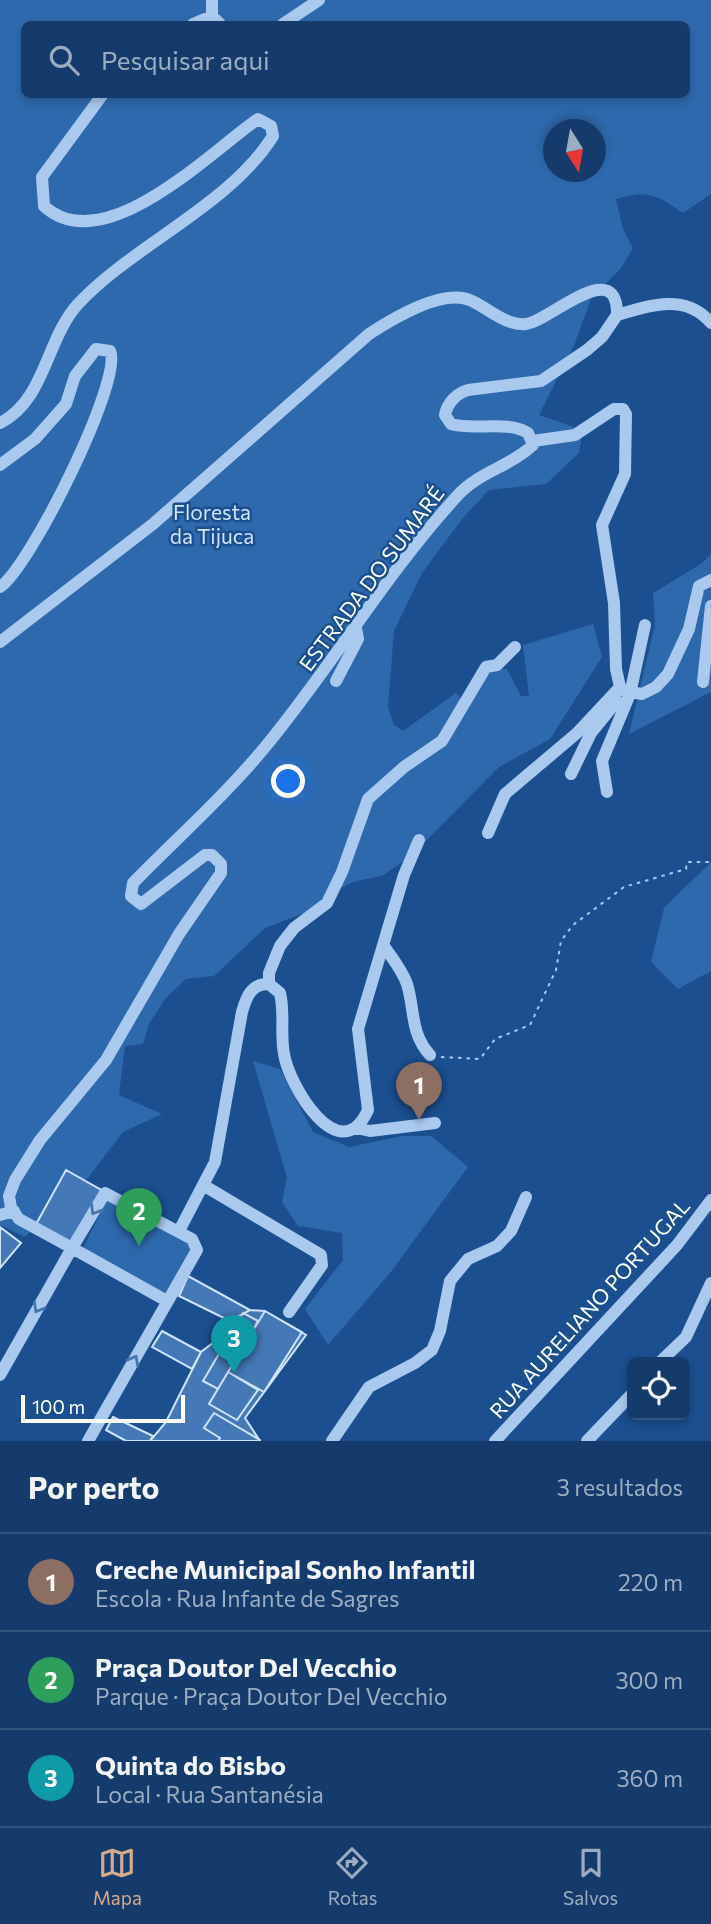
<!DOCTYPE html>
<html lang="pt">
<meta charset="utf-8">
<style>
body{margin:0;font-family:Commissioner,sans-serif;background:#214673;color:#f1f3f6}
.controls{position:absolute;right:21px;bottom:21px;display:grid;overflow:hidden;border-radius:10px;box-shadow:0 4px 10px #0003}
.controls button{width:63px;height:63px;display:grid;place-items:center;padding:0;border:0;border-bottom:2px solid #33557e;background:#143b6b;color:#f1f3f6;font:35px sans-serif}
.compass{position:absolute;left:543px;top:119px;width:63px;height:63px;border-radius:50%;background:#143b6b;box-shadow:0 4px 10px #0003;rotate:169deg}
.scale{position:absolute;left:21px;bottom:18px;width:164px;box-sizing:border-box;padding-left:7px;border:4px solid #fff;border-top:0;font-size:19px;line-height:24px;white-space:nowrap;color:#fff;-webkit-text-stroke:5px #1b4f8f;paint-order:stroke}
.you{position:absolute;left:289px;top:782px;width:24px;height:24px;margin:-18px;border:5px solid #fff;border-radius:50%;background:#1a73e8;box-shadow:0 0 0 10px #1a73e833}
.badge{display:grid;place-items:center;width:46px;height:46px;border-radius:50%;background:#d6ab8b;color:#fff;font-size:23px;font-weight:700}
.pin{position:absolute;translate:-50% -58px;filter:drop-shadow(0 2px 4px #0008)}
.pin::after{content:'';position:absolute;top:37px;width:24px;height:21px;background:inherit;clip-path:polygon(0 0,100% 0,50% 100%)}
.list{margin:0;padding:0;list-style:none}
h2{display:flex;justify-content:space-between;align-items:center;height:91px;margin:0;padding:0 28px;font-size:30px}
h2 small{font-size:23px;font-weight:400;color:#9dadc1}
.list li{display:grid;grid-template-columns:46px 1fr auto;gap:21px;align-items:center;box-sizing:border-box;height:98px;padding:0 28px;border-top:2px solid #33557e}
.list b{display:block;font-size:26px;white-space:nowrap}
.list p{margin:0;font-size:23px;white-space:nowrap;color:#9dadc1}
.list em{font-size:23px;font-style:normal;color:#9dadc1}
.icon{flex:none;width:38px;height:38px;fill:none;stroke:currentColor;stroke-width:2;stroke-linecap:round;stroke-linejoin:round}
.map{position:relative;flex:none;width:711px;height:1441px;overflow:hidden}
.search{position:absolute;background:#143b6b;box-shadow:0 4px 10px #0003;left:21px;right:21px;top:21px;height:77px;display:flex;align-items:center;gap:18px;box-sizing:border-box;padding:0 24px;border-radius:10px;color:#9dadc1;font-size:26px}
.sheet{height:385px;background:#143b6b}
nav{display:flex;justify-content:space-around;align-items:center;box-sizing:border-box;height:98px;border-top:2px solid #33557e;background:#143b6b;font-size:19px;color:#9dadc1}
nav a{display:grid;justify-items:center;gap:4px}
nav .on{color:#d6ab8b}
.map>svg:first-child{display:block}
.green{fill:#2e69ad;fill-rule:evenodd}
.building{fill:#4478b7;stroke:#cfe3fa;stroke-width:2}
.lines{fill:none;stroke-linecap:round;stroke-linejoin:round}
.path{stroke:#a9c9ee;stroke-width:2;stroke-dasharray:3.5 5;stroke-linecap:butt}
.minor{stroke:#a9c9ee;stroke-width:12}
.oneway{stroke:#4674ac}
.labels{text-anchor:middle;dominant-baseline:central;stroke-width:5;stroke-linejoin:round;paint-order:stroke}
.park-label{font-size:21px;fill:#cfe3fa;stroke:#1b4f8f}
.street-label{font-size:21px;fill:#fff;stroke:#1b4f8f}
</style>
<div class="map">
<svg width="711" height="1441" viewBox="0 0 711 1441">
<rect width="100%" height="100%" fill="#1b4f8f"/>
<!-- green -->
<path class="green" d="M0,0H711V194L683,213C657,195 647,189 616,199L623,229L633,248L621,268L591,299L575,343L539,415L583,430L579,453L546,484L489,490L463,518L422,573L394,631L388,707L394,725L403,731L456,693L465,702L488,667L507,669L521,696H529L523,645L593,624L602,657L550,739L499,767L410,857L382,876L356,881L332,892L317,908L265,928L214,976L186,979L165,999L149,1024L143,1044L125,1046L119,1095L162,1114L123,1132L88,1178L25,1237L0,1225ZM24,24H686V94H24ZM554,130H596V172H554Z
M711,554V692L629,734L655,625L653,593L701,564Z
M711,862V971L678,989L651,962L664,908Z
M253,1061L280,1069L313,1132L349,1147L402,1136H431L468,1167L390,1273L328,1345L305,1309L343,1260L342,1233L298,1226L282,1202L287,1178Z
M108,1198L195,1244L166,1295L83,1248Z"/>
<!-- building -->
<path class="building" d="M66,1170L103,1191L74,1244L35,1226Z
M0,1227L21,1243L0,1268Z
M188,1276L250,1310L230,1321L179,1296Z
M250,1310L265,1311L306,1335L245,1418L260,1441H150L166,1422L201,1352L222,1336L230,1321Z
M265,1311L302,1332L264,1392L228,1372Z
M243,1313L258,1321L218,1389L203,1381Z
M162,1331L201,1352L192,1369L152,1347Z
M228,1372L258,1390L237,1420L209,1404Z
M214,1413L260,1440V1441H218L220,1438L204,1428Z
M113,1417L153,1436L150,1441H126L106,1430Z"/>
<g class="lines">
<!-- path -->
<path class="path" d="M441,1057L480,1059L495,1039L530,1025L556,970L561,941L573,925L624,887L686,869L687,862H711"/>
<!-- minor -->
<path class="minor" d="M212,0V16
M193,24L212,16L220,24
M283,24L319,0
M617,315C650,305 686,293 711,323
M0,423C45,401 46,339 78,304C133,245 230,205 273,136L271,126L258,119C210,152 104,261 44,206L42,177L103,94
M533,441L575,435L614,409H623L626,414L625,474L602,525L614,603L616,669L620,687L624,691L642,694L656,687L668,674L689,629L699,586L711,580
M0,465L35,439L66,404L75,376L96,349L110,351C124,379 29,569 0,587
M0,642L153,524L369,334C392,319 444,287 472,301C489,309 506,326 526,324C548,322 618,254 617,315L602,337L587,350L541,381L468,390C457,393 447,403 445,415L451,424C474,431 507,420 528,433L533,445C511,466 479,472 458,495C388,571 335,661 270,741C229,792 179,836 133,883L131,896L141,904L205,855H212L221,864V873L179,934L106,1060L40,1140L15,1180L9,1196L11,1208L19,1219L72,1248L0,1375
M336,681L358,639L356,628
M703,682L711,606
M571,774L591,733L617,701
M607,792L602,761L630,694L645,625
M488,833L505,794L577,733L620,687
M384,946C392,958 402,970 407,984C415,1010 410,1033 430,1055
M269,984V973L280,946L294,928L327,903L342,872L368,799L404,767L442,741L486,667L497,665L515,647
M356,1128L370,1131L435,1123
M203,1185L321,1255L322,1265L289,1312
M0,1215L14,1211
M179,1231L215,1162L242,1012C246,998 251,983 269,984L280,993C285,1013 280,1033 284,1054C289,1086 340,1171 368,1110L358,1029L404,875L419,840
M660,1362L686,1337L711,1283
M88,1441L197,1250L192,1239L105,1193L72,1248L167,1301
M332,1441L369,1387L415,1363L432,1350L440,1331L450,1281L468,1259L497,1246L511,1231L526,1197
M495,1441L677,1245L711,1200
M587,1441L632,1394"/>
</g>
<!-- one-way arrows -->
<defs><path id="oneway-chevron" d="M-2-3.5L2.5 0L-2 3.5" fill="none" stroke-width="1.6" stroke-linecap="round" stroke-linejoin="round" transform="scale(1.75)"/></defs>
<g class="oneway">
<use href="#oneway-chevron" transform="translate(95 1210) rotate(121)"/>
<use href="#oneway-chevron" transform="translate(38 1308) rotate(120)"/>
<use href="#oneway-chevron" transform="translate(134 1360) rotate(-61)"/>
</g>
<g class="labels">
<!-- park labels -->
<g class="park-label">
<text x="212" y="511">Floresta<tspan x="212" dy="24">da Tijuca</tspan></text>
</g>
<!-- street labels -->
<g class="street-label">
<text transform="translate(371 578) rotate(-53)">ESTRADA DO SUMARÉ</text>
<text transform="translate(589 1308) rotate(-48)">RUA AURELIANO PORTUGAL</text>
</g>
</g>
</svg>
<div class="controls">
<button><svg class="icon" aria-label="locate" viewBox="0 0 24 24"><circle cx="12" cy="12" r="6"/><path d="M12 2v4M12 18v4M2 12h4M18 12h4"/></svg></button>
</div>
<svg class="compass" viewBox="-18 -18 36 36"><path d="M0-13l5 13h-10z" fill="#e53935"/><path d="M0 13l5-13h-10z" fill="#9dadc1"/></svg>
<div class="scale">100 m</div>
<div class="you"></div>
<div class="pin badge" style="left:419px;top:1120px;background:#8d6e63">1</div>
<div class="pin badge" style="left:139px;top:1246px;background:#2e9e5b">2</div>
<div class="pin badge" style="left:234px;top:1373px;background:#0f9aa8">3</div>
<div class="search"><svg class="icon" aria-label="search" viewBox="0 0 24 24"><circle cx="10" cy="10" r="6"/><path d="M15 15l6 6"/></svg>Pesquisar aqui</div>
</div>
<section class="sheet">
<h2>Por perto<small>3 resultados</small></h2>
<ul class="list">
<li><span class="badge" style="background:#8d6e63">1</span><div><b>Creche Municipal Sonho Infantil</b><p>Escola · Rua Infante de Sagres</p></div><em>220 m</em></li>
<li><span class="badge" style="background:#2e9e5b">2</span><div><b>Praça Doutor Del Vecchio</b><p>Parque · Praça Doutor Del Vecchio</p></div><em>300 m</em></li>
<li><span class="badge" style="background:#0f9aa8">3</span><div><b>Quinta do Bisbo</b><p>Local · Rua Santanésia</p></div><em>360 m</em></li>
</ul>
</section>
<nav>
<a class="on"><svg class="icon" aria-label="map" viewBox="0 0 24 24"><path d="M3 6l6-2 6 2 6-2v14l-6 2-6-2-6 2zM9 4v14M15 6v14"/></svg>Mapa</a>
<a><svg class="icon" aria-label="directions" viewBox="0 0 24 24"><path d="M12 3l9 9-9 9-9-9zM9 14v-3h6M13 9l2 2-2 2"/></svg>Rotas</a>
<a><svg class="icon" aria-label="saved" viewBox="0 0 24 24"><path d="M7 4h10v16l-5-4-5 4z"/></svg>Salvos</a>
</nav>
